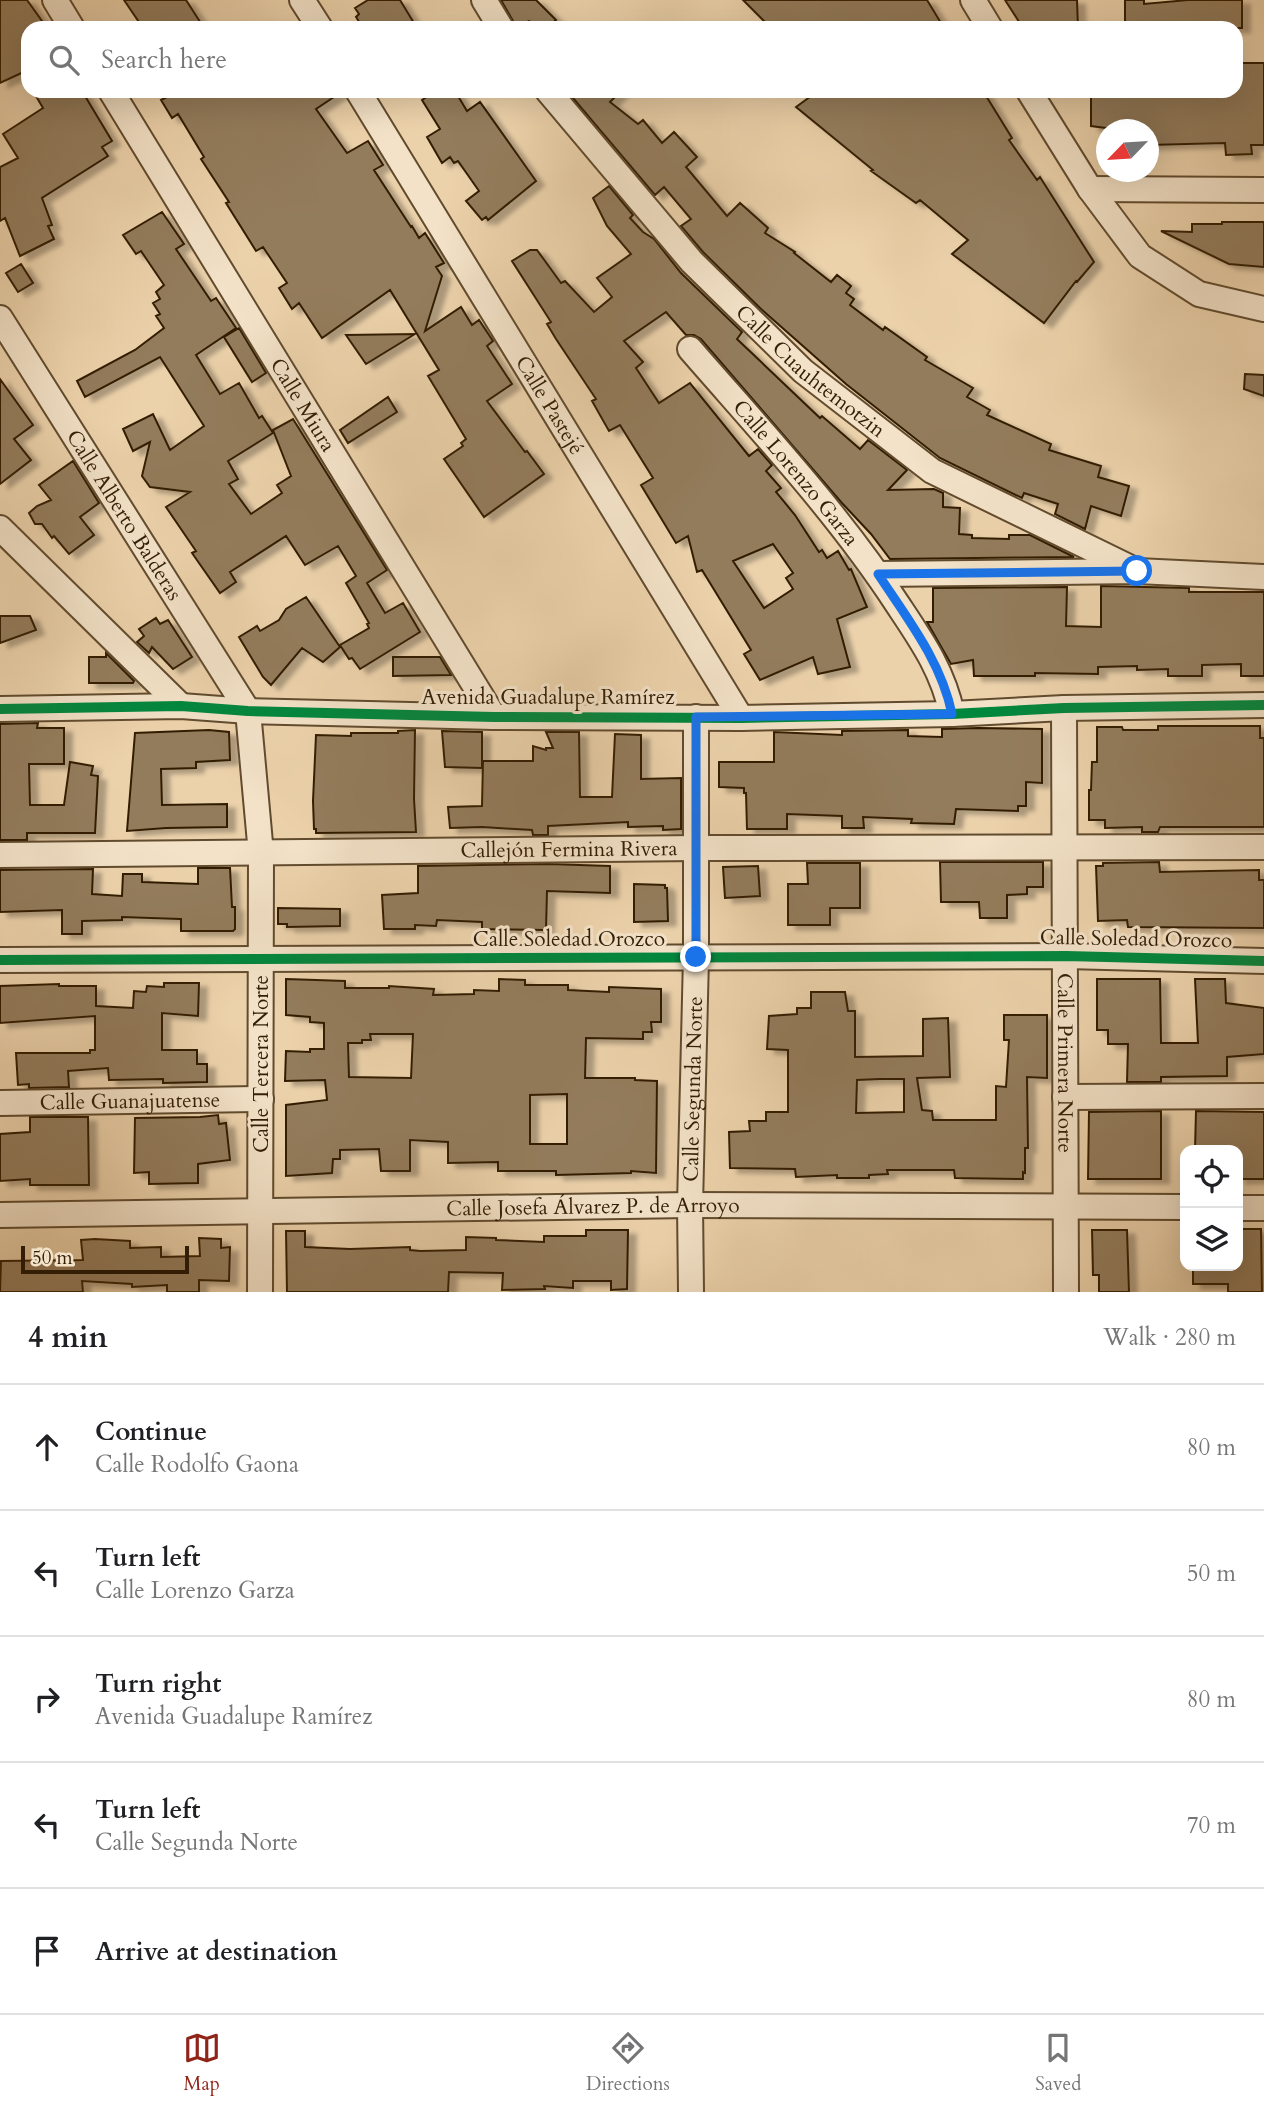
<!DOCTYPE html>
<meta charset="utf-8">
<style>
body{margin:0;font-family:Cardo,serif;background:#f6f6f6;color:#202124}
.controls{position:absolute;right:21px;bottom:21px;display:grid;overflow:hidden;border-radius:14px;box-shadow:0 7px 28px #0002}
.controls button{width:63px;height:63px;display:grid;place-items:center;padding:0;border:0;border-bottom:2px solid #e0e0e0;background:#fff;color:#202124;font:35px sans-serif}
.compass{position:absolute;left:1096px;top:119px;width:63px;height:63px;border-radius:50%;background:#fff;box-shadow:0 7px 28px #0002;rotate:245deg}
.scale{position:absolute;left:21px;bottom:18px;width:168px;box-sizing:border-box;padding-left:7px;border:4px solid #331e05;border-top:0;font-size:19px;line-height:24px;white-space:nowrap;color:#331e05;-webkit-text-stroke:5px #f3e2c8;paint-order:stroke}
.stop{position:absolute;width:21px;height:21px;margin:-16px;border:5px solid #1a73e8;border-radius:50%;background:#fff}
.stop.end{background:#1a73e8;border-color:#fff;box-shadow:0 2px 7px #0008}
.list{margin:0;padding:0;list-style:none}
h2{display:flex;justify-content:space-between;align-items:center;height:91px;margin:0;padding:0 28px;font-size:30px}
h2 small{font-size:23px;font-weight:400;color:#757577}
.list li{display:grid;grid-template-columns:46px 1fr auto;gap:21px;align-items:center;box-sizing:border-box;height:126px;padding:0 28px;border-top:2px solid #e0e0e0}
.list b{display:block;font-size:26px;white-space:nowrap}
.list p{margin:0;font-size:23px;white-space:nowrap;color:#757577}
.list em{font-size:23px;font-style:normal;color:#757577}
.icon{flex:none;width:38px;height:38px;fill:none;stroke:currentColor;stroke-width:2;stroke-linecap:round;stroke-linejoin:round}
.map{position:relative;flex:none;width:1264px;height:1292px;overflow:hidden}
.search{position:absolute;background:#fff;box-shadow:0 7px 28px #0002;left:21px;right:21px;top:21px;height:77px;display:flex;align-items:center;gap:18px;box-sizing:border-box;padding:0 24px;border-radius:21px;color:#757577;font-size:26px}
.sheet{height:721px;background:#fff}
nav{display:flex;justify-content:space-around;align-items:center;box-sizing:border-box;height:98px;border-top:2px solid #e0e0e0;background:#fff;font-size:19px;color:#757577}
nav a{display:grid;justify-items:center;gap:4px}
nav .on{color:#8f2418}
.map>svg:first-child{display:block}
.building{fill:#937c5b;stroke:#331e05;stroke-width:2;fill-rule:evenodd;filter:url(#shadow)}
.lines{fill:none;stroke-linecap:round;stroke-linejoin:round}
.minor-casing{stroke:#614b2e;stroke-width:28}
.minor{stroke:#f3e2c8;stroke-width:24}
.cycleway-casing{stroke:#f3e2c8;stroke-width:15}
.cycleway{stroke:#00873e;stroke-width:10}
.route{stroke:#1a73e8;stroke-width:9}
.labels{text-anchor:middle;dominant-baseline:central;stroke-width:6;stroke-linejoin:round;paint-order:stroke}
.street-label{font-size:21px;fill:#331e05;stroke:#f3e2c8}
</style>
<div class="map">
<svg width="1264" height="1292" viewBox="0 0 1264 1292">
<defs>
<filter id="shadow"><feDropShadow dx="8" dy="4.5" stdDeviation="2" flood-color="#0004"/></filter>
</defs>
<rect width="100%" height="100%" fill="#ecd2ab"/>
<filter id="stains"><feTurbulence type="fractalNoise" baseFrequency=".00286" numOctaves="4"/><feColorMatrix values="0 0 0 0 .2 0 0 0 0 .09 0 0 0 0 .02 0 0 0 .5 -.17"/></filter>
<radialGradient id="worn" r=".72"><stop offset=".6" stop-color="#630" stop-opacity="0"/><stop offset="1" stop-color="#630" stop-opacity=".3"/></radialGradient>
<!-- building -->
<path class="building" d="M0,0H27L47,28H28V70L0,83Z
M124,0H186L204,28H143Z
M368,0H400L417,28H363L356,17L359,14L355,8Z
M501,0H536L556,20L546,28H536L529,21L517,28Z
M743,0H927L944,28H771Z
M1005,0H1077L1078,28H1023Z
M1125,0H1144V4L1188,0H1242V28H1125Z
M1236,63H1264V145H1251L1252,154L1226,155L1225,143L1149,145V130L1126,129V126L1106,128L1091,126V91H1236Z
M33,91H82L112,141L102,147L108,156L42,198L52,225L48,226L54,239L20,256L5,218L0,221V167L18,158L3,134L43,108Z
M179,91H343L316,109L347,153L368,141L383,165L374,170L411,227L412,226L419,238L425,233L444,263L436,267L442,276L425,331L461,307L472,325L479,320L493,341L487,346L512,384L487,401L525,452L527,451L544,474L484,517L444,459L463,446L461,443L466,439L428,376L439,370L390,290L322,338L299,303L292,309L279,288L287,283L263,247L256,251L226,203L229,202L201,159L204,157L178,114L172,118L161,100Z
M436,91H455L467,111L480,102L536,181L488,220L486,217L482,220L466,201L479,191L458,161L454,163L450,157L442,163L427,137L440,129L422,100Z
M567,91H621L610,102L638,124L643,120L662,143L674,132L697,157L686,167L727,216L740,203L768,228L765,233L795,252L794,253L831,282L837,275L851,286L846,293L854,299L850,305L883,330L885,327L927,357L925,360L973,388L967,397L990,410L987,415L1051,444L1049,450L1101,466L1098,477L1129,486L1121,516L1091,506L1085,529L1055,514L1058,504L1024,493L1022,498L940,458L846,384L761,309L703,252L681,226L691,219L664,187L655,195Z
M818,91H983L1012,138L1009,140L1037,180L1040,177L1094,262L1077,282L1076,281L1044,323L952,254L968,240L920,200L916,203L871,171L873,170L796,107Z
M609,186L633,215L630,218L643,232L654,239L681,273L742,332L737,339L820,418L822,416L860,449L868,440L907,470L888,490L934,489L943,493V507L960,508L959,534L972,535V538L1009,539V535H1030L1074,557L890,559L871,534L841,502L701,339L694,335H686L666,312L624,341L643,362L636,368L659,403L690,383L749,456L758,449L772,465L766,471L781,488L776,492L795,515L819,552L822,550L827,558L838,551L849,570L851,569L867,607L837,619L850,667L818,674L813,657L760,680L744,654L751,650L702,570L697,572L688,536L676,543L641,485L653,478L620,425L609,431L592,401L596,399L556,339L547,324L551,322L512,261L530,250H537L561,283L565,281L594,312L612,297L597,278L631,254L607,226L593,198ZM773,544L793,573L786,578L793,589L764,608L733,561Z
M162,212L184,244L176,249L211,301L216,298L236,328L196,355L220,394L239,383L259,418L262,416L273,433L228,461L238,479L229,484L251,514L282,493L277,485L291,476L273,430L293,419L387,570L367,583L385,613L403,603L420,632L360,669L352,658L349,659L340,645L369,628L367,624L369,623L346,583L356,576L338,546L305,565L286,536L230,572L236,582L220,593L192,553L196,551L166,507L190,492L150,487L142,476L150,442L133,451L123,429L153,414L170,450L204,426L160,357L85,397L77,381L135,350L164,328L156,316L160,314L153,303L160,299L156,292L164,285L141,251L136,254L123,235Z
M1222,222H1264V267L1229,264L1161,231L1192,232V224H1222Z
M21,264L33,283L18,292L6,273Z
M239,328L266,373L252,382L224,337Z
M415,334L366,364L346,335Z
M1245,374L1264,375V396L1244,389Z
M0,379L33,425L14,439L31,460L0,484Z
M388,397L397,412L348,443L340,430Z
M73,461L99,503L80,517L94,535L69,554L54,536L52,538L42,524H35L29,513L37,506L51,500L39,485Z
M1101,586L1189,588V592H1264V676H1241V664L1202,665V676H1168V669L1137,670V666L1098,667V674L1035,673V676H974L973,660L951,664L927,622H933V588L1067,587L1066,626L1101,627Z
M306,597L340,647L323,662L302,648L271,685L263,677L239,637L257,626L260,631L279,620L286,609Z
M0,616H30L36,630L0,643Z
M156,618L160,624L168,620L192,657L173,669L152,647L149,653L137,642L144,636L139,629Z
M106,653L134,681L133,683H89V657H106Z
M393,657H440L451,675L393,676Z
M38,723L37,728H64V764H29L30,805H64L70,762L93,766L91,775L98,776L95,833H27V840H0V724Z
M1158,726H1260V738H1264V827H1160L1158,832H1142V827L1105,828V820H1089V790H1091L1092,762H1097V727H1122L1123,730H1158Z
M978,728L1042,729V783L1026,782V806H1018V811L956,809L954,824L911,823L912,819L863,817L864,828H842V816L787,814V829H747L746,793H744V788L719,787V762H774V732L842,735V731L908,730V736L942,737V729Z
M209,730L229,732L230,760L196,762V768L161,769L162,805L227,804V827L166,828L127,831L135,733Z
M415,730L414,799L416,832L316,833V829H314L313,801L316,735L351,736V733H398V731Z
M442,731L482,732V768L445,767Z
M546,732H579L580,797H612L615,734L641,735V779L681,778V829L663,830V826L628,827V822L548,826V835H533L532,830L482,827L450,828L448,807L482,806L483,761H533V746L546,750V748H553Z
M940,862H1043V887H1027V894L1007,895V918H980L979,902H941Z
M1159,862L1160,872L1259,870V880H1264V928L1128,927L1127,920L1098,921L1096,866H1103V863Z
M807,863H860V908H830V925H788V884H808Z
M548,864L610,866V893L547,891L546,930L482,929V922L437,920L436,926L415,925V929H384L382,895L418,893V866Z
M758,866L760,896L725,898L723,867Z
M198,868H230L232,907H235V929L233,931H181V919H180L122,917V920L82,921V934H62V910L0,912V870L93,869L92,894L122,896L123,874H142V882L198,884Z
M634,884L665,885V888H667L668,921L634,922Z
M278,908L340,909V926L287,927V924H278Z
M286,979L345,981V988H389V986L434,989L433,995L474,994V990L499,991V979L525,980V985H568V990L588,991L609,992V987L661,989V1022H651L652,1032H643V1039L586,1038L585,1078H635V1080L657,1081L656,1173L631,1171V1173L556,1175V1171H498V1162L448,1163V1142L410,1140V1171H381L379,1149L340,1150V1159H333L332,1173L286,1176V1105L327,1100L325,1080L285,1081L286,1051L310,1052V1049H324V1023L310,1022V1017L286,1015ZM370,1034H413L411,1078L349,1077L348,1043H362V1040H371ZM567,1094V1144H530V1095Z
M1097,979H1160L1161,1043H1198L1195,979H1225L1226,1003L1264,1008V1054L1227,1057V1076L1161,1077V1082H1127L1128,1044H1108V1030H1097Z
M164,983H199L198,1016L162,1013V1050H197V1064H207V1082L163,1083V1079L109,1080L108,1068L68,1071L69,1087L29,1088V1084L18,1085L16,1053H90V1050H95V1016L0,1023V986L59,984V986H96V1006L133,1008L134,991L146,992L147,986L164,987Z
M811,992H845L848,1011H855V1057L923,1056V1019L948,1018L950,1077L917,1078L922,1110L932,1111L933,1120H996V1086L1006,1087L1009,1040H1004V1015H1047V1078L1027,1077L1028,1148H1025V1173L1023,1172V1179L955,1178L954,1170H887L888,1174L869,1175V1178H837V1175L796,1177L795,1169L730,1168L729,1132L750,1131L749,1121H766V1112H788V1050L767,1049L769,1016L797,1014V1008H811ZM880,1079H904V1112L856,1113L857,1080Z
M1161,1111V1179H1088L1089,1112Z
M1196,1111L1264,1112V1179H1238V1150H1195Z
M218,1115L219,1124L226,1123L230,1160L198,1164V1183L149,1184V1172L134,1173L135,1118L200,1117Z
M30,1117H88L89,1185H30V1179L0,1181V1134L30,1132Z
M1238,1229H1261L1262,1292H1228V1284H1193V1266H1238Z
M586,1230H628L627,1289L611,1290V1281H573V1288L544,1286L545,1289L502,1290L503,1273L449,1272L448,1292H287L286,1231H305V1247L350,1249L410,1247V1250L420,1251L466,1250V1237L496,1238V1240L544,1242V1236H586Z
M1092,1230H1127L1129,1292H1099V1275H1093Z
M199,1238L221,1239V1248L230,1247L229,1281L199,1280V1292H167V1285L132,1287V1284L82,1281L83,1292H0L1,1261L83,1260L81,1240L95,1239L130,1241V1248L161,1247V1257L200,1256Z"/>
<g class="lines">
<!-- minor casing -->
<g class="minor-casing">
<g id="minor">
<path d="M55,0L72,28"/>
<path d="M302,0L320,28"/>
<path d="M484,0L501,28"/>
<path d="M973,0L990,28"/>
<path id="s1" d="M111,91L494,717"/>
<path id="s2" d="M358,91L741,718"/>
<path id="s3" d="M548,91L692,262L803,371L932,471L1137,571"/>
<path d="M1029,91L1090,189L1140,256L1199,294L1264,309"/>
<path d="M1090,189L1264,190"/>
<path id="s4" d="M0,318L248,711L261,854L260,1292"/>
<path id="s5" d="M690,349C762,432 838,513 898,605C922,641 943,671 952,714"/>
<path d="M0,528L181,706"/>
<path d="M878,574L1137,571L1264,577"/>
<path id="s6" d="M1064,708L1066,1292"/>
<path d="M0,709L181,706L248,711L494,717L741,718L952,714L1064,708L1264,705"/>
<path id="s7" d="M0,855L697,848L1264,847"/>
<path d="M0,960L1066,956L1264,961"/>
<path d="M1065,1097L1264,1096"/>
<path id="s8" d="M0,1103L261,1099"/>
<path d="M1238,1208H1264"/>
<path id="s9" d="M0,1215L690,1205L1185,1207"/>
<path id="s10" d="M691,1292L690,1205L696,957V717"/>
</g>
</g>
<!-- minor -->
<use href="#minor" class="minor"/>
<!-- cycleway casing -->
<g class="cycleway-casing">
<path id="cycleway" d="M0,709L181,706L248,711L494,717L741,718L952,714L1064,708L1264,705
M0,960L1066,956L1264,961"/>
</g>
<!-- cycleway -->
<use href="#cycleway" class="cycleway"/>
</g>
<g class="lines">
<!-- route -->
<path class="route" d="M696,957V717L952,714C941,661 907,618 878,574L1137,571"/>
</g>
<g class="labels">
<!-- street labels -->
<g class="street-label">
<text stroke="none"><textPath href="#s3" startOffset="385">Calle Cuauhtemotzin</textPath></text>
<text stroke="none"><textPath href="#s1" startOffset="368">Calle Miura</textPath></text>
<text stroke="none"><textPath href="#s2" startOffset="368">Calle Pastejé</textPath></text>
<text stroke="none"><textPath href="#s5" startOffset="163">Calle Lorenzo Garza</textPath></text>
<text stroke="none"><textPath href="#s4" startOffset="233">Calle Alberto Balderas</textPath></text>
<text x="548" y="697">Avenida Guadalupe Ramírez</text>
<text stroke="none"><textPath href="#s7" startOffset="569">Callejón Fermina Rivera</textPath></text>
<text x="569" y="939">Calle Soledad Orozco</text>
<text transform="translate(1136 939) rotate(1)">Calle Soledad Orozco</text>
<text stroke="none"><textPath href="#s6" startOffset="355">Calle Primera Norte</textPath></text>
<text transform="translate(261 1064) rotate(-90)">Calle Tercera Norte</text>
<text stroke="none"><textPath href="#s10" startOffset="203">Calle Segunda Norte</textPath></text>
<text stroke="none"><textPath href="#s8" startOffset="130">Calle Guanajuatense</textPath></text>
<text stroke="none"><textPath href="#s9" startOffset="593">Calle Josefa Álvarez P. de Arroyo</textPath></text>
</g>
</g>
<rect width="100%" height="100%" filter="url(#stains)"/>
<rect width="100%" height="100%" fill="url(#worn)"/>
</svg>
<div class="controls">
<button><svg class="icon" aria-label="locate" viewBox="0 0 24 24"><circle cx="12" cy="12" r="6"/><path d="M12 2v4M12 18v4M2 12h4M18 12h4"/></svg></button>
<button><svg class="icon" aria-label="layers" viewBox="0 0 24 24"><path d="M12 4l9 5-9 5-9-5zM3 14l9 5 9-5"/></svg></button>
</div>
<svg class="compass" viewBox="-18 -18 36 36"><path d="M0-13l5 13h-10z" fill="#e53935"/><path d="M0 13l5-13h-10z" fill="#757577"/></svg>
<div class="scale">50 m</div>
<div class="stop" style="left:1137px;top:571px"></div>
<div class="stop end" style="left:696px;top:957px"></div>
<div class="search"><svg class="icon" aria-label="search" viewBox="0 0 24 24"><circle cx="10" cy="10" r="6"/><path d="M15 15l6 6"/></svg>Search here</div>
</div>
<section class="sheet">
<h2>4 min<small>Walk · 280 m</small></h2>
<ul class="list">
<li><svg class="icon" aria-label="ahead" viewBox="0 0 24 24"><path d="M12 20V5M6 11l6-6 6 6"/></svg><div><b>Continue</b><p>Calle Rodolfo Gaona</p></div><em>80 m</em></li>
<li><svg class="icon" aria-label="left" viewBox="0 0 24 24"><path d="M17 20v-9H6M10 6l-5 5 5 5"/></svg><div><b>Turn left</b><p>Calle Lorenzo Garza</p></div><em>50 m</em></li>
<li><svg class="icon" aria-label="right" viewBox="0 0 24 24"><path d="M7 20v-9h11M14 6l5 5-5 5"/></svg><div><b>Turn right</b><p>Avenida Guadalupe Ramírez</p></div><em>80 m</em></li>
<li><svg class="icon" aria-label="left" viewBox="0 0 24 24"><path d="M17 20v-9H6M10 6l-5 5 5 5"/></svg><div><b>Turn left</b><p>Calle Segunda Norte</p></div><em>70 m</em></li>
<li><svg class="icon" aria-label="arrive" viewBox="0 0 24 24"><path d="M6 21V4h12l-3 4 3 4H6"/></svg><div><b>Arrive at destination</b></div></li>
</ul>
</section>
<nav>
<a class="on"><svg class="icon" aria-label="map" viewBox="0 0 24 24"><path d="M3 6l6-2 6 2 6-2v14l-6 2-6-2-6 2zM9 4v14M15 6v14"/></svg>Map</a>
<a><svg class="icon" aria-label="directions" viewBox="0 0 24 24"><path d="M12 3l9 9-9 9-9-9zM9 14v-3h6M13 9l2 2-2 2"/></svg>Directions</a>
<a><svg class="icon" aria-label="saved" viewBox="0 0 24 24"><path d="M7 4h10v16l-5-4-5 4z"/></svg>Saved</a>
</nav>
